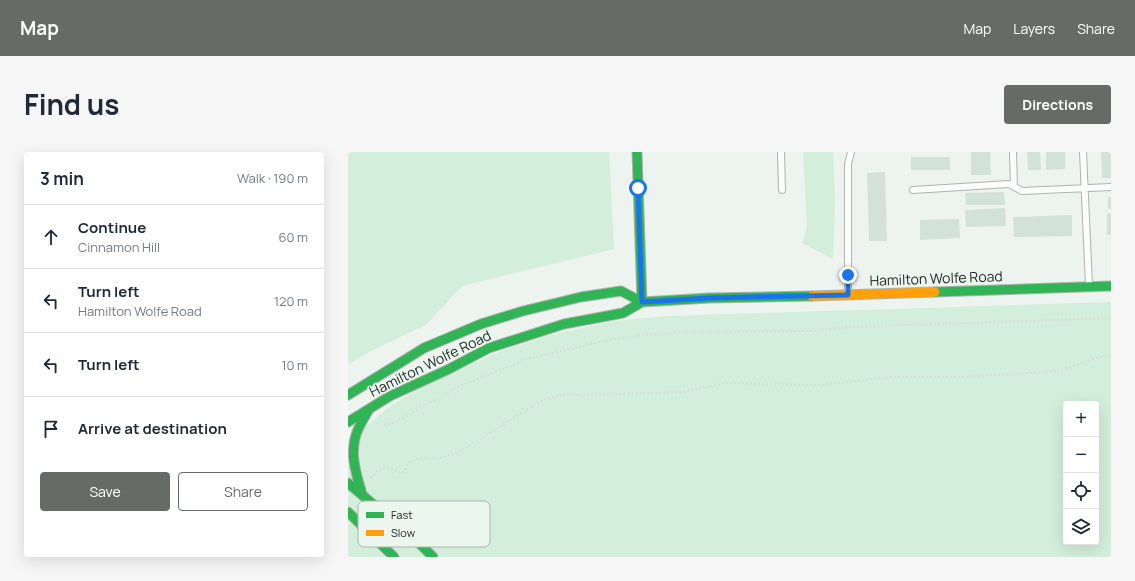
<!DOCTYPE html>
<meta charset="utf-8">
<style>
body{margin:0;font-family:Manrope,sans-serif;background:#f6f6f7;color:#1f2937}
.controls{position:absolute;right:12px;bottom:12px;display:grid;overflow:hidden;border-radius:4px;box-shadow:0 4px 16px #0002}
.controls button{width:36px;height:36px;display:grid;place-items:center;padding:0;border:0;border-bottom:1px solid #e0e1e3;background:#fff;color:#1f2937;font:20px sans-serif}
.stop{position:absolute;width:12px;height:12px;margin:-9px;border:3px solid #1a73e8;border-radius:50%;background:#fff}
.stop.end{background:#1a73e8;border-color:#fff;box-shadow:0 1px 4px #0008}
.list{margin:0;padding:0;list-style:none}
h2{display:flex;justify-content:space-between;align-items:center;height:52px;margin:0;padding:0 16px;font-size:17px}
h2 small{font-size:13px;font-weight:400;color:#747a83}
.list li{display:grid;grid-template-columns:26px 1fr auto;gap:12px;align-items:center;box-sizing:border-box;height:64px;padding:0 16px;border-top:1px solid #e0e1e3}
.list b{display:block;font-size:15px;white-space:nowrap}
.list p{margin:0;font-size:13px;white-space:nowrap;color:#747a83}
.list em{font-size:13px;font-style:normal;color:#747a83}
.actions{display:flex;gap:8px;padding:12px 16px}
.actions a{flex:1;padding:9px 0;border:1px solid #666b68;border-radius:4px;text-align:center;font-size:14px;color:#666b68}
.actions .main{background:#666b68;color:#fff}
.icon{flex:none;width:22px;height:22px;fill:none;stroke:currentColor;stroke-width:2;stroke-linecap:round;stroke-linejoin:round}
.map{position:relative;flex:none;width:763px;height:405px;overflow:hidden;border-radius:4px}
header{display:flex;align-items:center;gap:24px;box-sizing:border-box;height:56px;padding:0 20px;background:#666b68;color:#fff}
header strong{font-size:19px}
nav{display:flex;gap:22px;margin-inline-start:auto;font-size:14px}
.intro{display:flex;align-items:center;justify-content:space-between;box-sizing:border-box;height:96px;padding:0 24px}
h1{margin:0;font-size:28px}
.button{padding:10px 18px;border-radius:4px;background:#666b68;color:#fff;font-size:14px;font-weight:700}
main{display:flex;gap:24px;padding:0 24px}
aside{flex:1;background:#fff;border-radius:4px;box-shadow:0 4px 16px #0002}
.map>svg:first-child{display:block}
.green{fill:#d3eedb;fill-rule:evenodd}
.building{fill:#d3e2d8}
.lines{fill:none;stroke-linecap:round;stroke-linejoin:round}
.lane-casing{stroke:#aeb3b0;stroke-width:8}
.fast-casing{stroke:#aeb3b0;stroke-width:11}
.slow-casing{stroke:#aeb3b0;stroke-width:11}
.path{stroke:#d4d5d4;stroke-width:2;stroke-dasharray:1 3;stroke-linecap:butt}
.lane{stroke:#fcfdfd;stroke-width:6}
.fast{stroke:#30b455;stroke-width:9}
.slow{stroke:#ff9f0a;stroke-width:9}
.route{stroke:#1a73e8;stroke-width:5}
.labels{text-anchor:middle;dominant-baseline:central;stroke-width:3.5;stroke-linejoin:round;paint-order:stroke}
.street-label{font-size:14px;fill:#1d221f;stroke:#eaf6ee}
.key{fill:#eaf6ee;stroke:#acb6b0;stroke-width:1}
.key-label{font-size:11px;fill:#1d221f}
</style>
<header>
<strong>Map</strong>
<nav><a>Map</a><a>Layers</a><a>Share</a></nav>
</header>
<div class="intro"><h1>Find us</h1><a class="button">Directions</a></div>
<main>
<aside>
<h2>3 min<small>Walk · 190 m</small></h2>
<ul class="list">
<li><svg class="icon" aria-label="ahead" viewBox="0 0 24 24"><path d="M12 20V5M6 11l6-6 6 6"/></svg><div><b>Continue</b><p>Cinnamon Hill</p></div><em>60 m</em></li>
<li><svg class="icon" aria-label="left" viewBox="0 0 24 24"><path d="M17 20v-9H6M10 6l-5 5 5 5"/></svg><div><b>Turn left</b><p>Hamilton Wolfe Road</p></div><em>120 m</em></li>
<li><svg class="icon" aria-label="left" viewBox="0 0 24 24"><path d="M17 20v-9H6M10 6l-5 5 5 5"/></svg><div><b>Turn left</b></div><em>10 m</em></li>
<li><svg class="icon" aria-label="arrive" viewBox="0 0 24 24"><path d="M6 21V4h12l-3 4 3 4H6"/></svg><div><b>Arrive at destination</b></div></li>
</ul>
<div class="actions"><a class="main">Save</a><a>Share</a></div>
</aside>
<div class="map">
<svg width="763" height="405" viewBox="0 0 763 405">
<rect width="100%" height="100%" fill="#edf3ef"/>
<!-- green -->
<path class="green" d="M0,0H261L266,97L114,134L79,172L19,201L0,213Z
M455,0H485L487,47L485,107L454,91L459,75Z
M763,150V405H0V291L29,265L44,253L90,226L153,199L206,182L266,169L319,164ZM718,252H748V390H718Z"/>
<!-- building -->
<path class="building" d="M623,0H642L643,23H623Z
M679,0H692L693,18H680Z
M698,0H717V17L698,18Z
M753,0H763V26H754Z
M563,5H602V18H563Z
M537,20L539,89H521L519,21Z
M656,40L657,53H618L617,41Z
M760,45H763V57H760Z
M657,56L658,74L618,75L617,58Z
M763,61V83H759V62Z
M724,63V84L666,85L665,65Z
M611,67L612,86L572,88V68Z"/>
<g class="lines">
<!-- lane casing -->
<g class="lane-casing">
<path id="lane" d="M433,0L434,38
M665,0L666,35
M735,0L741,133
M565,38L661,32L674,39L763,35
M500,142V12L503,0"/>
</g>
<!-- fast casing -->
<g class="fast-casing">
<path id="fast" d="M289,0L294,150
M587,140L763,134
M0,243L76,196L133,172L175,159L233,145L273,139L294,150
M0,270L42,244L99,218L141,196L216,172L275,161L294,150L361,146L464,144
M0,331L72,392L85,405
M14,342C8,321 1,301 9,280C12,272 17,265 21,257
M0,360L46,405"/>
</g>
<!-- slow casing -->
<g class="slow-casing">
<path id="slow" d="M464,144L587,140"/>
</g>
<!-- path -->
<path class="path" d="M36,273L46,271L109,235L180,207L260,188L296,183L338,180L464,179L501,175L763,166
M23,326C26,323 28,319 32,318C41,312 49,323 55,320C59,318 58,312 62,310C68,305 84,306 92,306C97,305 102,303 108,302L196,247L215,243L335,240L378,231L472,233L543,225H612L711,219L753,204L763,203"/>
<!-- lane -->
<use href="#lane" class="lane"/>
<!-- fast -->
<use href="#fast" class="fast"/>
<!-- slow -->
<use href="#slow" class="slow"/>
</g>
<g class="lines">
<!-- route -->
<path class="route" d="M290,36L294,150L361,146L500,143V123"/>
</g>
<g class="labels">
<!-- street labels -->
<g class="street-label">
<text transform="translate(588 126) rotate(-2)">Hamilton Wolfe Road</text>
<text transform="translate(82 211) rotate(-26)">Hamilton Wolfe Road</text>
</g>
</g>
<!-- legend -->
<rect x="10" y="349" width="132" height="46" rx="6" class="key"/>
<rect x="18" y="360" width="18" height="6" fill="#30b455"/>
<rect x="18" y="378" width="18" height="6" fill="#ff9f0a"/>
<g class="key-label">
<text x="43" y="367">Fast</text>
<text x="43" y="385">Slow</text>
</g>
</svg>
<div class="controls">
<button>+</button>
<button>−</button>
<button><svg class="icon" aria-label="locate" viewBox="0 0 24 24"><circle cx="12" cy="12" r="6"/><path d="M12 2v4M12 18v4M2 12h4M18 12h4"/></svg></button>
<button><svg class="icon" aria-label="layers" viewBox="0 0 24 24"><path d="M12 4l9 5-9 5-9-5zM3 14l9 5 9-5"/></svg></button>
</div>
<div class="stop" style="left:290px;top:36px"></div>
<div class="stop end" style="left:500px;top:123px"></div>
</div>
</main>
